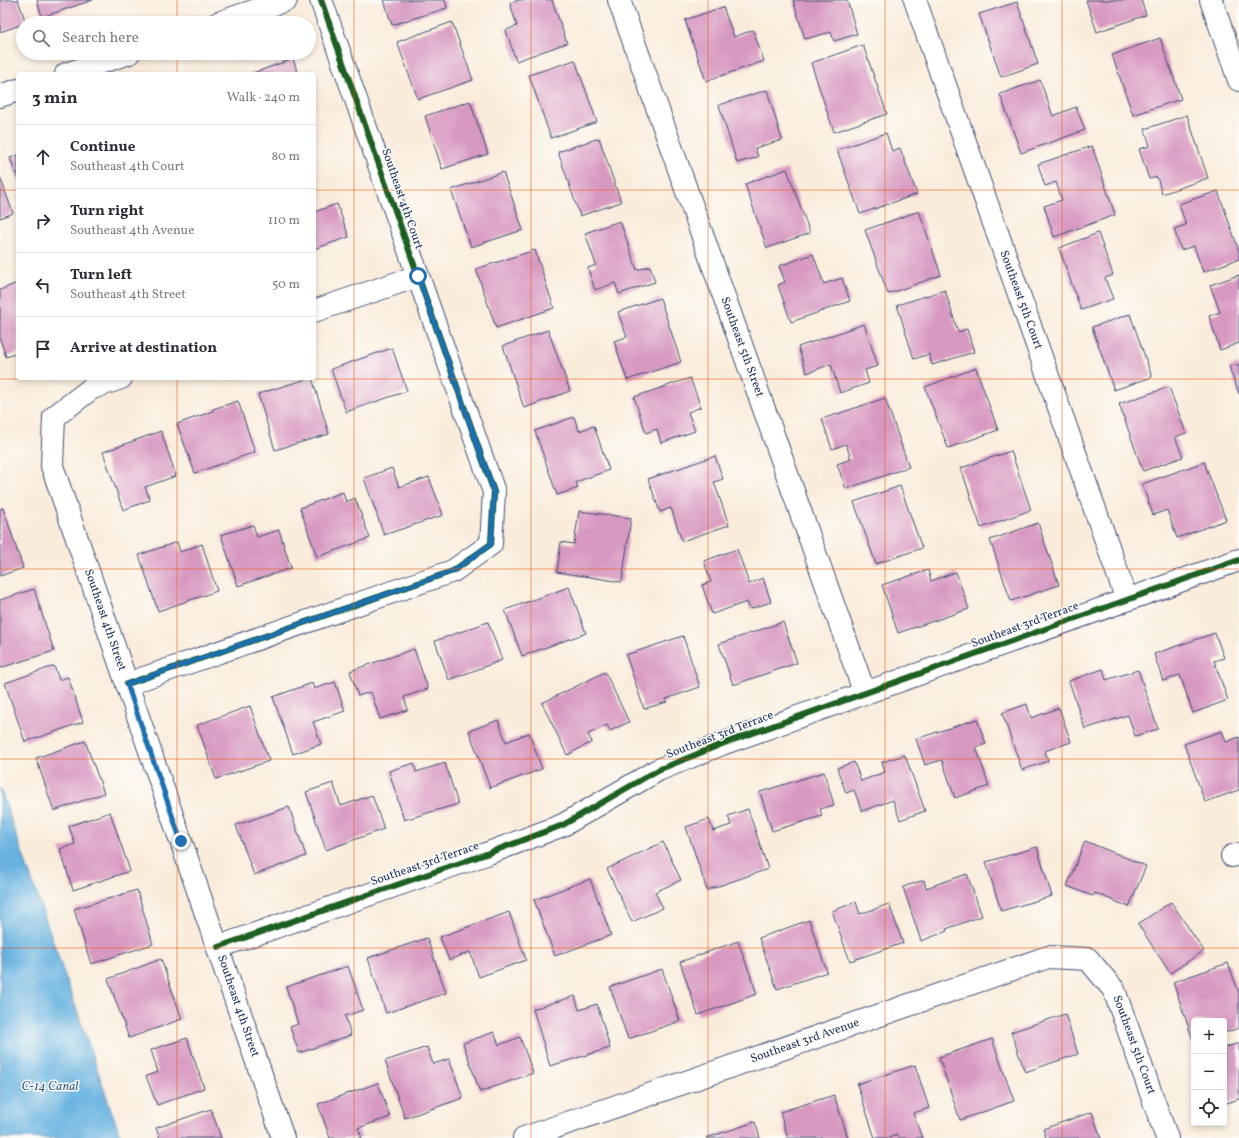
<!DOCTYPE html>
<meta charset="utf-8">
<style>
body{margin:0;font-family:Vollkorn,serif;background:#f2f2f3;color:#2b2b33}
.controls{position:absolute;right:12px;bottom:12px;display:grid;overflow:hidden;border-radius:4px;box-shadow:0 2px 6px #0003}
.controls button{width:36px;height:36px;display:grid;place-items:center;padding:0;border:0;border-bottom:1px solid #e1e1e2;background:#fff;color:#2b2b33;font:20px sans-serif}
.stop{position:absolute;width:12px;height:12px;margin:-9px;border:3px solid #1f6fb2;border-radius:50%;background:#fff}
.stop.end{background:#1f6fb2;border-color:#fff;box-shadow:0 1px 4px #0008}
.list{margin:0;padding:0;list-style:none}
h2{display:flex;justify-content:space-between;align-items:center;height:52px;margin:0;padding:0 16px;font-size:17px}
h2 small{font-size:13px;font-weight:400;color:#7c7c81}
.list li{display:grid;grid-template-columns:26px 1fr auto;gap:12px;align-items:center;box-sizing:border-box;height:64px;padding:0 16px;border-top:1px solid #e1e1e2}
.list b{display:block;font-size:15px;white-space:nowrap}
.list p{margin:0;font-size:13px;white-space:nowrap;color:#7c7c81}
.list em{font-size:13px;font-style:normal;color:#7c7c81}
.icon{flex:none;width:22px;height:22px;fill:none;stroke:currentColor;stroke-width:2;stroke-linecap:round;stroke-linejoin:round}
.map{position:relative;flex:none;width:1239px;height:1138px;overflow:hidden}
.search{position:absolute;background:#fff;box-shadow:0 2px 6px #0003;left:16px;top:16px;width:300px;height:44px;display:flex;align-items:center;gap:10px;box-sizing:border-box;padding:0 14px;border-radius:22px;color:#7c7c81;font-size:15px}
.panel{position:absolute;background:#fff;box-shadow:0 2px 6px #0003;left:16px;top:72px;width:300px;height:308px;border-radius:4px}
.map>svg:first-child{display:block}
.water{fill:#67b2e0;stroke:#41709f}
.building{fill:#d899c1}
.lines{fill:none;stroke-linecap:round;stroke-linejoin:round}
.minor-casing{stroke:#3c4b71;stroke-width:24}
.minor{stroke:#fff;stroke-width:22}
.cycleway-casing{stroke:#fdfcf7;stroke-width:8}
.cycleway{stroke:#1b5e20;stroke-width:6}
.route{stroke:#1f6fb2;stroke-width:5}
.grid{fill:none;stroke:#e8590c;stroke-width:1;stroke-opacity:0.55}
.labels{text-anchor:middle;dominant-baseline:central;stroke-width:3;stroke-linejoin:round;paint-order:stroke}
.street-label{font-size:12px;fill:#1b2f5e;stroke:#fdfcf7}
.water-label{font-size:13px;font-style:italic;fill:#365d8c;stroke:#fdfcf7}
</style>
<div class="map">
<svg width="1239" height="1138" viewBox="0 0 1239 1138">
<rect width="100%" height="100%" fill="#fdfcf7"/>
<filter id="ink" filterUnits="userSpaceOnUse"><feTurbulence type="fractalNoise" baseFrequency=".025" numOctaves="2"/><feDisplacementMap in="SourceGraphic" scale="8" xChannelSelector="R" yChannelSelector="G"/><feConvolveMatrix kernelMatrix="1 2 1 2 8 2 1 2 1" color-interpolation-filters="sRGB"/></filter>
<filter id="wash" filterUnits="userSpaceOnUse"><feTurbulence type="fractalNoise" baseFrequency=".012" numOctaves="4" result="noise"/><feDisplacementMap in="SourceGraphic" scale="16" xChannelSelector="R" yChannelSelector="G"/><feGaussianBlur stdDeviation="0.9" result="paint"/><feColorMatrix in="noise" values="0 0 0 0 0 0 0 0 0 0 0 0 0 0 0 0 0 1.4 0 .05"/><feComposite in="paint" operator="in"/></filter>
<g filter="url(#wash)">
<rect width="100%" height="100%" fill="#f9ecdb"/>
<!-- water -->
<path class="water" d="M0,788L121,1138H0Z"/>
<g id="blocks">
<!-- building -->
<path class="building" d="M0,0H18L26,23L0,32Z
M37,0H93L42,17Z
M384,0H445L447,8L392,25Z
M519,0H552L567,43L516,61L506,30L517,26L510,3Z
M793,0H847L857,34L834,41L831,32L805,39Z
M1086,0H1141L1146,15L1097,32Z
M1017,2L1038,64L1001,77L979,14Z
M723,7L734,37L753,30L764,61L706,81L685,20Z
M452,22L473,80L418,99L397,42Z
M1160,38L1181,99L1133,115L1112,55Z
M863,45L887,114L834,132L811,63Z
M293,59L298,74H250Z
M575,60L597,122L551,138L529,75Z
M1040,80L1053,116L1076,107L1085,130L1021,153L1000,94Z
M767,90L782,140L755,148L758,157L737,163L719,105Z
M470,101L488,154L442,169L425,116Z
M1187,115L1208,178L1162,194L1157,177L1149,179L1139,149L1150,146L1145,129Z
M886,133L892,151L900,148L917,194L860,214L837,150Z
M599,138L621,202L580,216L558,152Z
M1092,146L1115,215L1054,237L1044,206L1062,200L1056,182L1045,186L1038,164Z
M18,155V180L10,158Z
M787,169L810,233L767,248L745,184Z
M503,172L523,230L471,247L451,190Z
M0,177L13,213L0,218Z
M1218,191L1239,251V259L1203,272L1194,246L1181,250L1174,229L1186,225L1179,204Z
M337,204L349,237L314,249V212Z
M919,211L941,275L888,294L865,230Z
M620,221L637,270L650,266L655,282L619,294L615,283L595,290L588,268L596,265L585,233Z
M1098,233L1113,275L1105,278L1113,299L1081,310L1059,248Z
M535,250L554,308L496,328L476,269Z
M813,254L824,284L842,278L850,301L791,322L778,285L785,282L779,266Z
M1239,275V343L1220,350L1209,316L1220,312L1210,285Z
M15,284L18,292V353L6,357L0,339V290Z
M945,290L958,332L967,329L974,352L932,365L929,354L914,359L897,305Z
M660,298L681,362L627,380L614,341L627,337L618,312Z
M1130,314L1152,377L1114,390L1092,327Z
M864,324L878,366L865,370L869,383L840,393L831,364L807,373L798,347Z
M548,330L570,391L524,408L503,346Z
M392,348L407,391L346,412L331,369Z
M1239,364V394L1229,367Z
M976,368L998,430L948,448L925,387Z
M310,378H312L329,434L275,450L258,394Z
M690,378L701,407L688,412L695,431L661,443L657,429L646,433L634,397Z
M1169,387L1186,433L1175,437L1183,457L1143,471L1119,404Z
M885,398L909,467L846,489L837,464L851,459L846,444L832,449L822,419Z
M238,401L255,452L195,473L177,424L213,411V409Z
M574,417L579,431L594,426L609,470L576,482L578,488L557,495L535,431Z
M161,431L176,476L145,487L150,500L123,510L103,452Z
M1011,451L1031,510L981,528L961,468Z
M715,456L723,479L714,482L729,525L682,541L671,508L660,512L648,479Z
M1204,462L1226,520L1177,538L1167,510L1153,515L1142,484Z
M392,468L399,487L429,477L443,515L384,535L364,478Z
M900,486L922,548L876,564L854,502Z
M343,492L346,502L355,498L370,538L317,557L300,508Z
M3,508L23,568L0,576V509Z
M579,511L631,518L622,582L557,572L561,542L574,544Z
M1038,523L1059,585L1011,601L990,540Z
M253,525L257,537L279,530L291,568L238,586L221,535Z
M177,542L180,552L202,544L217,591L158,611L139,555Z
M737,549L749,584L763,578L771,602L750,609L747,602L712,614L702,585L711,582L704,561Z
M928,570L931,581L956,572L969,609L898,633L882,585Z
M569,587L586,633L522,656L505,610Z
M34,589L54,651L0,668V600Z
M488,622L502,660L449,680L435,641Z
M783,622L797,663L733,685L719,644Z
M1215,633L1224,658L1214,661L1228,700L1193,713L1180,675L1163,681L1154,654Z
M683,636L700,687L666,699L667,702L644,709L626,655Z
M414,649L428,689L404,697L408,710L380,719L371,692L358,696L350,671Z
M54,666L59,680L68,677L83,722L25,742L5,683Z
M1103,669L1106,680L1138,670L1158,729L1135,736L1128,715L1085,729L1069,681Z
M605,672L629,722L610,731L607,725L588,734L592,742L567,755L542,703Z
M335,682L345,711L313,722L321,744L293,754L273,697L312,683L314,689Z
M1027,704L1031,718L1059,708L1071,742L1045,751L1048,761L1022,770L1002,713Z
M250,706L269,761L216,779L197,725Z
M977,719L986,744L976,747L989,786L955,798L942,760L925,765L916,739Z
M498,720L506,742L529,733L542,769L490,788L469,731Z
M1222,731L1226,742L1239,737V790L1205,802L1184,744Z
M85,741L104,793L54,811L36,758Z
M905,755L925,811L900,820L893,800L862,811L854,790L846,793L837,768L854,762L861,781L885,772L882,762Z
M414,763L416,772L445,763L458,804L404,820L389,771Z
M824,772L834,805L820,809L822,816L772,831L760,792Z
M333,783L341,806L372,795L384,829L326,850L306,792Z
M289,807L306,856L254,875L236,825Z
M748,809L768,869L707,890L686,827L709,819L713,831L731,825L728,816Z
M110,812L130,871L73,890L60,849L75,844L69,826Z
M1085,841L1146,866L1129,907L1095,893L1093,896L1067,886Z
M663,842L681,880L655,892L663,908L632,922L607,869Z
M1037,847L1052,896L1001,911L986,862Z
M967,874L982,916L946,929L947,931L921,941L903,887L924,880L926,888Z
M590,879L611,935L555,956L534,900Z
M137,890L153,944L91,964L74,909Z
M856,902L860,914L889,904L903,943L850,961L832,911Z
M1171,902L1204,951L1170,973L1138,924Z
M509,912L526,960L479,977L470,952L449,960L440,937Z
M809,920L827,972L777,989L759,938Z
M427,938L446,993L386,1013L368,958Z
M738,941L757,994L698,1015L680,962Z
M161,959L182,1019L129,1038L108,979Z
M1228,963L1239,993V1028L1224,1033V1021H1194V1043L1173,982Z
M348,966L363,1010L345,1016L351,1035L299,1053L290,1027L298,1024L286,987Z
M662,969L680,1021L628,1039L610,987Z
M575,996L579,1010L597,1004L610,1048L550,1066L533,1009Z
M1065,1014L1078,1054L1025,1072L1011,1032Z
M494,1032L499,1045L520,1037L533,1073L480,1092L463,1043Z
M187,1038L204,1088L157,1105L146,1076L158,1072L151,1050Z
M992,1039L1014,1101L960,1120L939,1057Z
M1239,1043V1099L1224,1104V1048Z
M427,1047L433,1064L449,1059L463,1098L405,1118L385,1061Z
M915,1065L929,1108L913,1113L922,1138H898L897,1135L888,1138H875L857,1084Z
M378,1083L390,1117L358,1128L362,1138H330L318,1104Z
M834,1095L848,1138H788L780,1112Z
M211,1109L221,1138H160L156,1128Z
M1092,1112L1101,1138H1046L1043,1129Z
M755,1122L760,1138H706Z"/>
</g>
</g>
<g filter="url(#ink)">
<use href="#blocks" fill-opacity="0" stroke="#3c4b71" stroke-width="1"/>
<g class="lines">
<!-- minor casing -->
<g class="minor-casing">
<path id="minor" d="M619,0L865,694
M915,0L1127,600
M1211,0L1239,80
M218,23L286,0
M66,74L129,53
M0,96L18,90
M314,311L418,276
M121,378L92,388L54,417L52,466L283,1138
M127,684L453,571L491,544L494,492L321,0
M1232,856L1239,854
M218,947L486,854L563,825L658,770L722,744L1239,560
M524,1138L1048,957L1088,959L1114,990L1167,1138"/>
</g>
<!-- minor -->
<use href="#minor" class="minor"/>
<!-- cycleway casing -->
<g class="cycleway-casing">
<path id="cycleway" d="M127,684L453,571L491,544L494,492L321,0
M218,947L486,854L563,825L658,770L722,744L1239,560"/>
</g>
<!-- cycleway -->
<use href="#cycleway" class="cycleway"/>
</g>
</g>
<g class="lines" filter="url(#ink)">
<!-- route -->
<path class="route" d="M181,841L127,684L453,571L491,544L494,492L418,276"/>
</g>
<!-- grid -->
<path class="grid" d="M177,0V23M354,0V1138M531,0V1138M708,0V1138M885,0V1138M1062,0V1138M177,53V74M0,190H18M314,190H1239M177,378V1138M0,379H1239M0,569H1239M0,759H1239M0,948H1239"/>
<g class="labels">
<!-- street labels -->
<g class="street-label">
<text transform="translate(402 199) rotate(71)">Southeast 4th Court</text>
<text transform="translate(1021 300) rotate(70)">Southeast 5th Court</text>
<text transform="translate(742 347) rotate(70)">Southeast 5th Street</text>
<text transform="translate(105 620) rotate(71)">Southeast 4th Street</text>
<text transform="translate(1025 625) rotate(-20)">Southeast 3rd Terrace</text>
<text transform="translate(720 735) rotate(-21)">Southeast 3rd Terrace</text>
<text transform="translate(425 864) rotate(-19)">Southeast 3rd Terrace</text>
<text transform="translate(238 1006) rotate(71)">Southeast 4th Street</text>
<text transform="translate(805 1041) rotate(-19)">Southeast 3rd Avenue</text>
<text transform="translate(1134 1045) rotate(70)">Southeast 5th Court</text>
</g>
<!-- water labels -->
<g class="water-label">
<text x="50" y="1087">C-14 Canal</text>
</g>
</g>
</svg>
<div class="controls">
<button>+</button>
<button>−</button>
<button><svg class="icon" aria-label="locate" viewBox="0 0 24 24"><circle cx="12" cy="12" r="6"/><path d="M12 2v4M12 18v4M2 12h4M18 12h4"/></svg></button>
</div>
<div class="stop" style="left:418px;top:276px"></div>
<div class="stop end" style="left:181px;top:841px"></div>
<div class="search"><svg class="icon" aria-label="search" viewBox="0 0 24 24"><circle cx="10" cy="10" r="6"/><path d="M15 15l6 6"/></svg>Search here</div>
<section class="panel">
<h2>3 min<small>Walk · 240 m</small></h2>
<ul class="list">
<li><svg class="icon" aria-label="ahead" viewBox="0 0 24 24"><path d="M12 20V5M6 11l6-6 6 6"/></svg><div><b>Continue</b><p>Southeast 4th Court</p></div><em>80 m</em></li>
<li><svg class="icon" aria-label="right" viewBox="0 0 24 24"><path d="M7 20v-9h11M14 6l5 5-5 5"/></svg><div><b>Turn right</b><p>Southeast 4th Avenue</p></div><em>110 m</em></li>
<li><svg class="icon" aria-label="left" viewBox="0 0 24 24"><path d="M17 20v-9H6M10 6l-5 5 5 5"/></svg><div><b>Turn left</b><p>Southeast 4th Street</p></div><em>50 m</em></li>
<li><svg class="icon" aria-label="arrive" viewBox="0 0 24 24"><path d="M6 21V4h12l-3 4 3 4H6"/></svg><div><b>Arrive at destination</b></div></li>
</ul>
</section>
</div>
